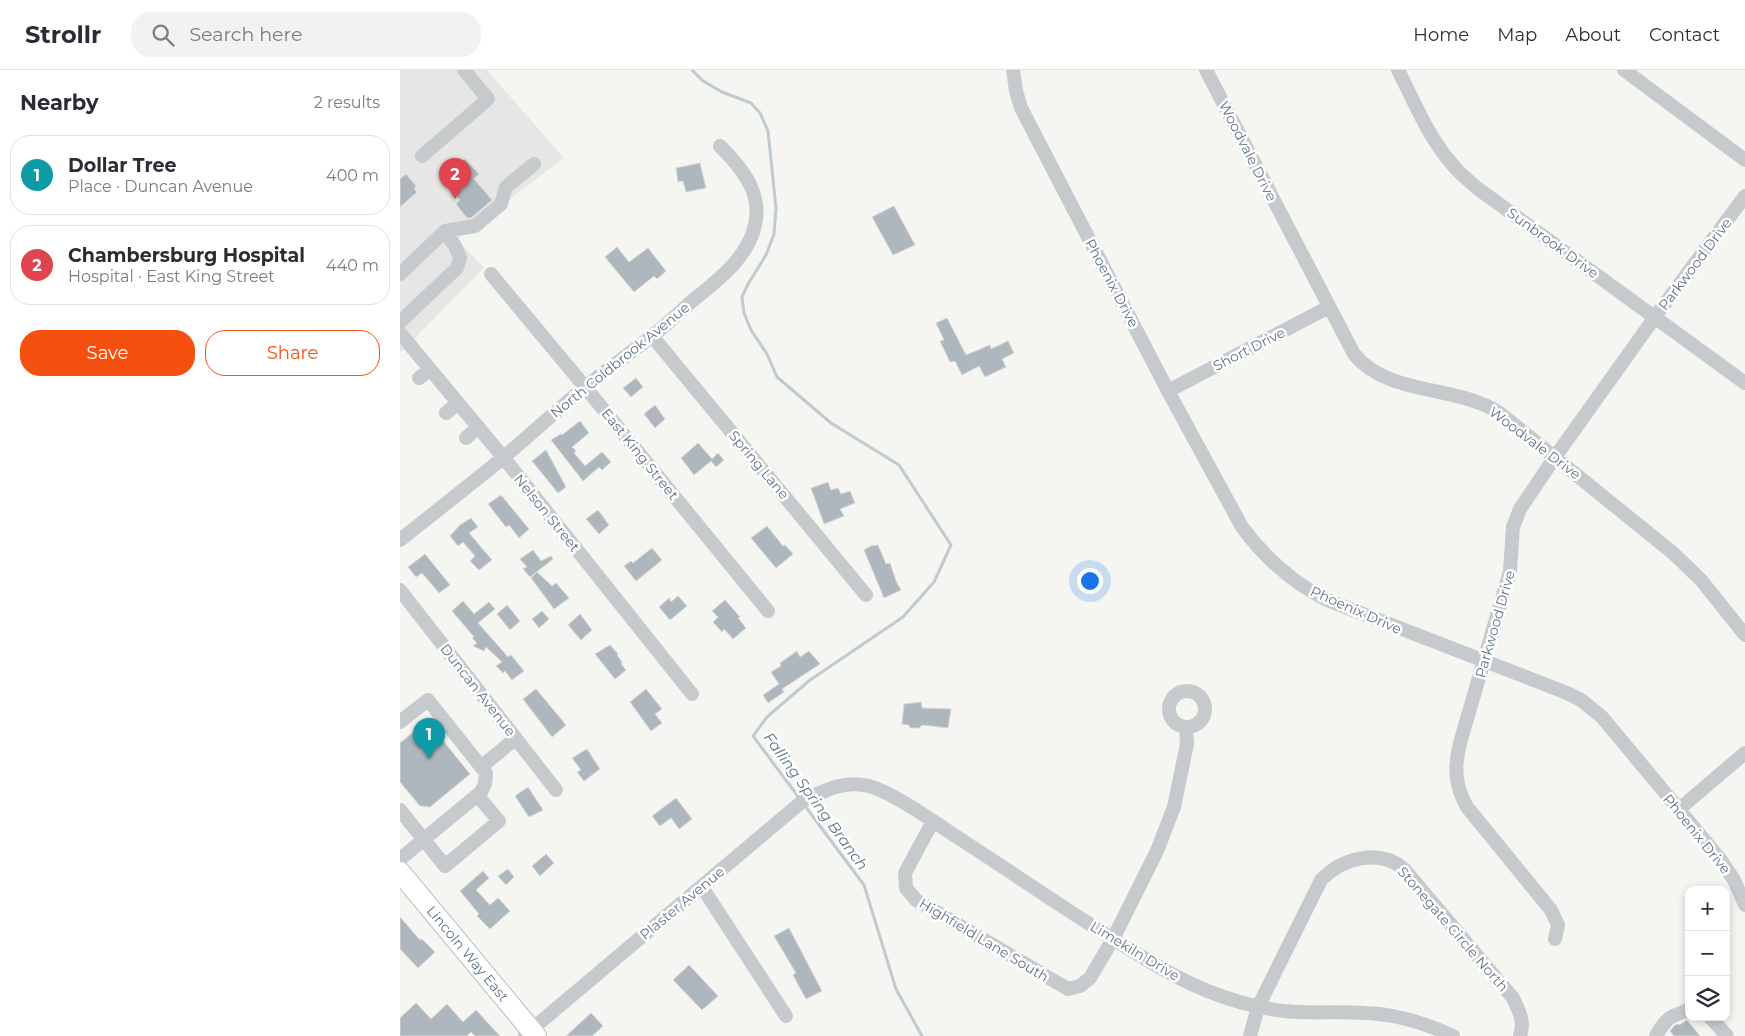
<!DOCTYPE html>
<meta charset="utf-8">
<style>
body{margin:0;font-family:Montserrat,sans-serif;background:#f2f2f3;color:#2b2b33}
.controls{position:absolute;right:15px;bottom:15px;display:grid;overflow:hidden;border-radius:10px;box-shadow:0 2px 8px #0003}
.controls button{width:45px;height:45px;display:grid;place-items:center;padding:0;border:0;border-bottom:1px solid #e1e1e2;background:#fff;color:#2b2b33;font:25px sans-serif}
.you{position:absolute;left:689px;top:510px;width:18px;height:18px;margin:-12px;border:4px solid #fff;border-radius:50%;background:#1a73e8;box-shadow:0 0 0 8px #1a73e833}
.badge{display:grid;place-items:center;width:32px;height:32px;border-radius:50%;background:#f65011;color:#fff;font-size:16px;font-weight:700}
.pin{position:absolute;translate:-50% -41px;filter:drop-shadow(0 1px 2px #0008)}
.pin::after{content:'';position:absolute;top:26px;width:18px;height:15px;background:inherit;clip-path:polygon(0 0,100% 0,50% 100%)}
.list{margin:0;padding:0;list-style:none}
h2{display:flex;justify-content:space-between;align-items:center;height:65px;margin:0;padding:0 20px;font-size:21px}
h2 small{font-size:16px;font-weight:400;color:#7c7c81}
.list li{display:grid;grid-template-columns:32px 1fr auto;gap:15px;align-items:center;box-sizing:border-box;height:80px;margin:0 10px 10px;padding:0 10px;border:1px solid #e1e1e2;border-radius:20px}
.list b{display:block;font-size:19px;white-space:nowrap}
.list p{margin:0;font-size:16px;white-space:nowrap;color:#7c7c81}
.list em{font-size:16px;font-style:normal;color:#7c7c81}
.actions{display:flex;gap:10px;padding:15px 20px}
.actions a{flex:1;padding:11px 0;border:1px solid #f65011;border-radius:20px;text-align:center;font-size:18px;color:#f65011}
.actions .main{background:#f65011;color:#fff}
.icon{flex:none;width:28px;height:28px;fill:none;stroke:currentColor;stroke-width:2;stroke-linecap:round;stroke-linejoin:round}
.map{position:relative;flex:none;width:1345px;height:966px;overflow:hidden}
header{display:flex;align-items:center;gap:30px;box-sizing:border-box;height:70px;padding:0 25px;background:#fff;border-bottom:1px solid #e1e1e2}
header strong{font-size:24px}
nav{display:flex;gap:28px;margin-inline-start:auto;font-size:18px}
.search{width:350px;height:45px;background:#f2f2f3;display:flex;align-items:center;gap:12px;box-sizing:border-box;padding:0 18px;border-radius:20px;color:#7c7c81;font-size:19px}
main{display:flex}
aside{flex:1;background:#fff}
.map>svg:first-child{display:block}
.built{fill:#e6e7e5}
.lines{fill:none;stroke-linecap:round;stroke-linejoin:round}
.stream{stroke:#c0cbd0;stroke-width:3}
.building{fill:#aeb7bd;stroke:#d7d7d4}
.highway-casing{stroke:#b8bbbe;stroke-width:22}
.minor{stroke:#c7cacd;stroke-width:14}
.highway{stroke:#fff;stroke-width:20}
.labels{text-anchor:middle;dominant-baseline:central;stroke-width:5;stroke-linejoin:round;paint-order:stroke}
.street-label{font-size:14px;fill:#617486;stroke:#fff}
.water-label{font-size:15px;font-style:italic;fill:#5c7783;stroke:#fff}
</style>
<header>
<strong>Strollr</strong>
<div class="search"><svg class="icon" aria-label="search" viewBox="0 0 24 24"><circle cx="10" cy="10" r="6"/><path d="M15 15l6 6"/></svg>Search here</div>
<nav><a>Home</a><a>Map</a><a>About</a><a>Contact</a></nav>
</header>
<main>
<aside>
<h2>Nearby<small>2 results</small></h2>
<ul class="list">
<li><span class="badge" style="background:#0f9aa8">1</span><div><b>Dollar Tree</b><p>Place · Duncan Avenue</p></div><em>400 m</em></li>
<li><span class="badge" style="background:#e0444e">2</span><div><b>Chambersburg Hospital</b><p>Hospital · East King Street</p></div><em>440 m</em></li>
</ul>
<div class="actions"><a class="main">Save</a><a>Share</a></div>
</aside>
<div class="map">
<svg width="1345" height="966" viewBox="0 0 1345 966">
<rect width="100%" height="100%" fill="#f5f6f1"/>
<!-- built -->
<path class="built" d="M0,0H87L164,88L57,169L84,198L0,283Z"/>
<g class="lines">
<!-- stream -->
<path class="stream" d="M292,0L303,11L322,22L351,33L360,43L368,61L376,138L374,164L366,185L348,214L342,227L344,243L351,260L367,284L377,307L431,353L499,395L551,475L534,512L503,547L410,610L367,647L353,666L400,729
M405,736L464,815L496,919L522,966"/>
</g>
<!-- building -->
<path class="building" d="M65,89L79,104L74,109L92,130L71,148H67L56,134L60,130L41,108Z
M300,93L306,118L286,122L283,111L278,112L276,98Z
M6,104L16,116L14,119L17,122L0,137V109Z
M494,136L515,175L493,185L472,147Z
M217,177L229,192L248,178L266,201L257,209L254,206L234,222L205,187Z
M547,248L566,285L590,275L591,279L608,271L614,283L602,289L606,297L585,307L579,296L562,305L555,291L550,292L540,271L544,270L536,253Z
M236,308L243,317L231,327L223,318Z
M255,335L265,349L255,358L244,344Z
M180,351L189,363L172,377L176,381L174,383L185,396L202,382L211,392L202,400L199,397L183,411L151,370L161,364L162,365Z
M298,373L312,389L318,383L324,390L316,397L311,391L294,405L281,388Z
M146,380L166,417L158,423L132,391Z
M428,412L431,420L438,418L441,424L450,421L455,433L440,439L444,446L424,454L411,418Z
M101,425L129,459L119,468L109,455L106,457L88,434Z
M198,440L209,455L199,464L186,449Z
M71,448L78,457L69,463L92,490L79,500L70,491L75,486L63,472L58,476L50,466L60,455Z
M367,456L383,476L385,475L393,484L376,498L351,468Z
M478,475L486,494L490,493L496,511L501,520L484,528L464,480L471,476Z
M252,478L262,490L236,511L224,496L231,491L233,493Z
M133,480L141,491L151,486L153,489L130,507L123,499L127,497L120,489Z
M25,484L50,515L39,523L22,503L16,507L8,497Z
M137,502L152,516L156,513L169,528L154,539L131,508Z
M278,526L287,536L270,550L259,537L269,528L271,532Z
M325,530L340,547L338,548L346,558L333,569L324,559L322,562L313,552L318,547L312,541Z
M63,531L74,544L89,532L95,539L78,553L108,587L111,585L124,601L112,610L105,601L103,603L96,596L102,592L86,577L84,581L73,576L77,573L72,568L74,567L52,541Z
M107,535L120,551L110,560L97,544Z
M142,541L149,549L139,558L132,549Z
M180,544L192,560L181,570L168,555Z
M210,575L218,584L217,585L222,592L221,594L226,600L215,609L195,584Z
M397,581L400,587L409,581L420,594L382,619L384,622L368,633L363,625L379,614L371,602L381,596L380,593Z
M136,619L166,655L152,667L123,629Z
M246,619L262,639L255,644L262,653L251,661L230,632Z
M521,632L522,638L551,639L548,658L522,655L519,658H510L509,655L502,654L504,634Z
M27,651L70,704L30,737L20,736L0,712V673Z
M187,679L200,699L184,711L177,702L181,700L172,688Z
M128,717L143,740L129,747L115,726Z
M276,728L292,749L279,759L271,748L260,756L252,746Z
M146,784L154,793L140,806L132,796Z
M108,799L114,807L106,815L98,806Z
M83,801L89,808L76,820L90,835L98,828L110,841L90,859L77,846L79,844L60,821Z
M0,847L20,870L22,869L35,882L18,898L0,879Z
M389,858L422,921L406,929L393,905L396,903L374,866Z
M289,895L318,926L302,940L273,910Z
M16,933L31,949L47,934L63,952L76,940L100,966H75L71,962L67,966H0V948Z
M191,943L203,956L192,966H166Z
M1287,950L1300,966H1274L1270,961L1275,955L1278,954L1279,955Z"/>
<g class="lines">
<!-- highway casing -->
<g class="highway-casing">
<g id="highway">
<path id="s1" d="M0,802L136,966"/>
</g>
</g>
<!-- minor -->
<path class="minor" d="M613,0L616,21L621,38L768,321L842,457C865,488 893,513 927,530L1167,623L1181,630L1202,647L1320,789L1334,810L1345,835
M806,0L954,284C989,327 1057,314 1101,344L1273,483L1301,510L1345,565
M998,0C1014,31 1028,67 1052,94C1059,103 1068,110 1077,118L1345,313
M1224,0L1345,90
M22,86L88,29L64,0
M0,204L45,161L75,156L101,134L106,117L134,94
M91,204L185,317L368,541
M0,252L57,198L60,188L55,176L45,161
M0,263L103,387L292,624
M252,266L466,525
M19,308L30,299
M768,321L929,237
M46,343L58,333
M66,368L77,358
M0,470C35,442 70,415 104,387C131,364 157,340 184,318C206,300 229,284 251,267C265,256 278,244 291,232C315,212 345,191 354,159C364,125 343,99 320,76
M0,520L156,720
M769 639a18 18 0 1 1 36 0a18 18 0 1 1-36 0Z
M0,652L28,630L86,703L85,714L81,722L0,789
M81,697L115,669
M0,740L45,796L99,751L77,725
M1278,740L1345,683
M533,751L505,803L506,818L516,830L668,919L680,916L690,908L713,869L757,781L774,737L787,674L786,657
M302,817L386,946
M1155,869L1158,855L1151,840L1067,737C1055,716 1054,697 1060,673L1110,501L1113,457L1120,439L1155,387L1255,247L1345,126
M1310,947L1327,966
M125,965L404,730C426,720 445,710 469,716C494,723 534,752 557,767C619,807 680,850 744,888C787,915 832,935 884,941C911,944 939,941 966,943C997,944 1025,953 1053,966
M850,966L858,937L921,810C942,788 979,778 1004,799L1113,928C1119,941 1125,951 1120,966
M1256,966C1260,959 1265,950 1273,946C1278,944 1284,942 1289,939"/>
<!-- highway -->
<use href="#highway" class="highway"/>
</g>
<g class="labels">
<!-- street labels -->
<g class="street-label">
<text transform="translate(848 81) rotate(63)">Woodvale Drive</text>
<text transform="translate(1153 173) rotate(36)">Sunbrook Drive</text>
<text transform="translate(1295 194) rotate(-53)">Parkwood Drive</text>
<text transform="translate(712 213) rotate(62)">Phoenix Drive</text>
<text transform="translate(849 279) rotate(-27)">Short Drive</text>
<text transform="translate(220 290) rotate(-39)">North Coldbrook Avenue</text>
<text transform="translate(1135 373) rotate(37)">Woodvale Drive</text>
<text transform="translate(240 384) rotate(51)">East King Street</text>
<text transform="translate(359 395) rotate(50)">Spring Lane</text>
<text transform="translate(147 443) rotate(51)">Nelson Street</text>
<text transform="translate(956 540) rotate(24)">Phoenix Drive</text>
<text transform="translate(1095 554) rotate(-74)">Parkwood Drive</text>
<text transform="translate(78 620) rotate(52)">Duncan Avenue</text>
<text transform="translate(1297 764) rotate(51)">Phoenix Drive</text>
<text transform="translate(282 833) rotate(-40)">Plaster Avenue</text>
<text transform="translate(1053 859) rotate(49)">Stonegate Circle North</text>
<text transform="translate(584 870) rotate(31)">Highfield Lane South</text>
<text transform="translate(735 881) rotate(31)">Limekiln Drive</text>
<text stroke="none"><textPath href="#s1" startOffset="106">Lincoln Way East</textPath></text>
</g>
<!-- water labels -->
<g class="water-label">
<text transform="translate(416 731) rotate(54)">Falling Spring Branch</text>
</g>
</g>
</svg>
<div class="controls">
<button>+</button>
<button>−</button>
<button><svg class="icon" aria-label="layers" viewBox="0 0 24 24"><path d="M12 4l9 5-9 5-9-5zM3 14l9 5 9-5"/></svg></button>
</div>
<div class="you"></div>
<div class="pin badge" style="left:29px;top:689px;background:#0f9aa8">1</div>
<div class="pin badge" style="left:55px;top:129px;background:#e0444e">2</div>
</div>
</main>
